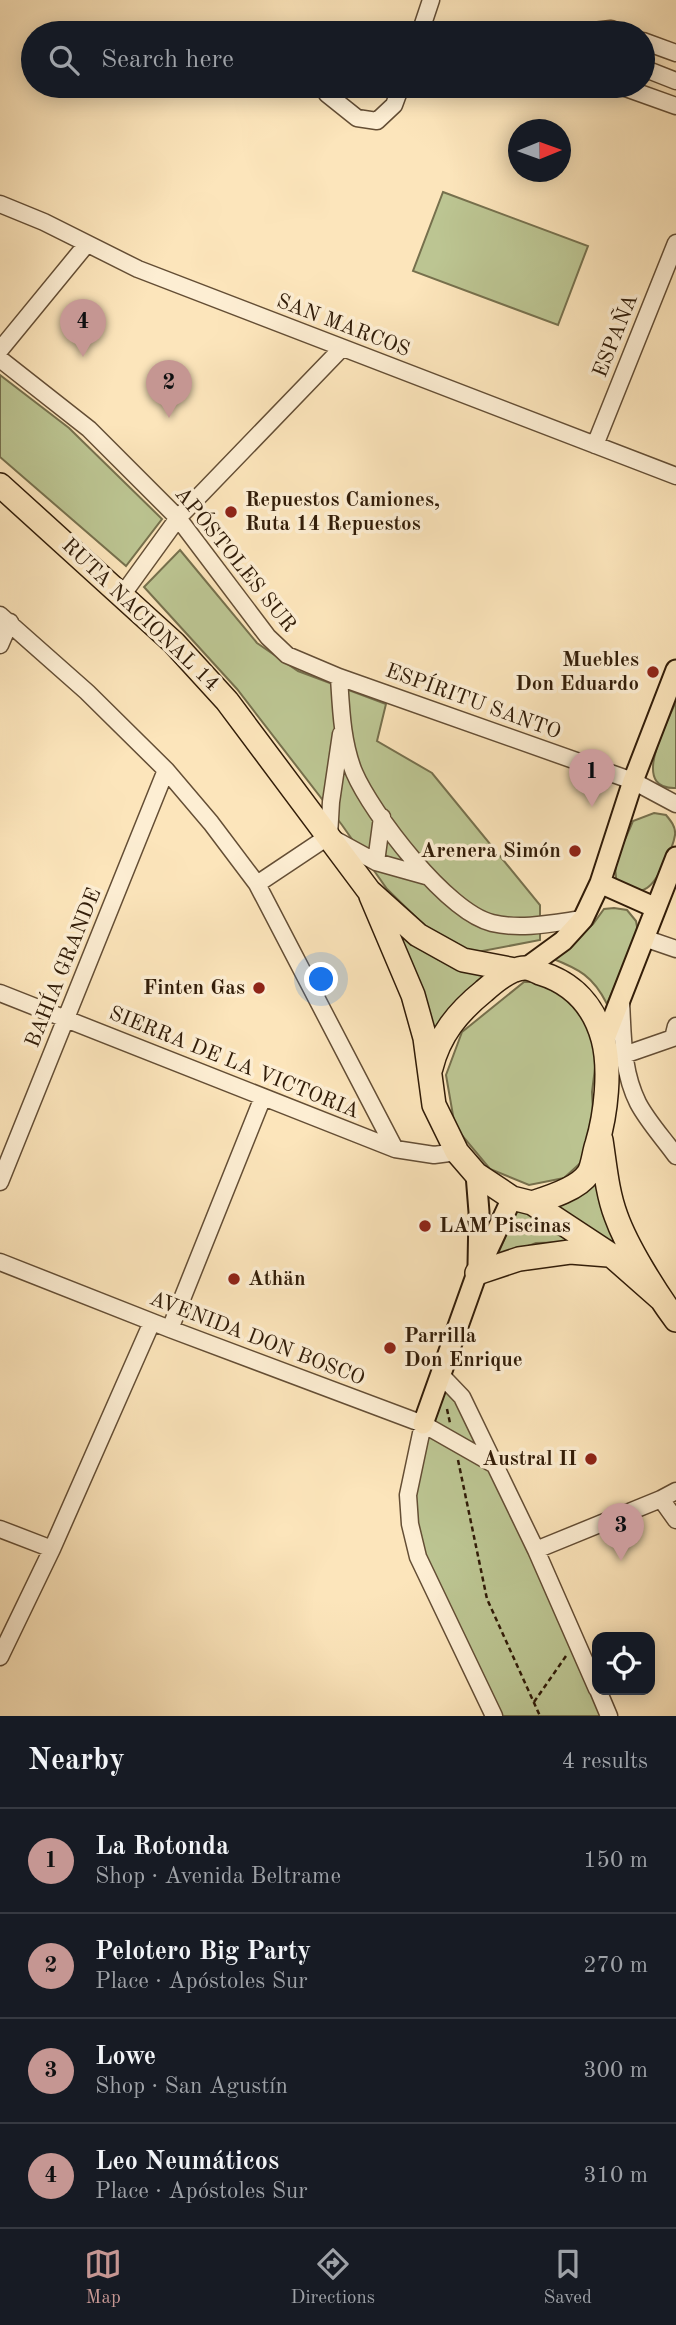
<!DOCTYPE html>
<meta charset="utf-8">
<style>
body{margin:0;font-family:"Old Standard TT",serif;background:#20242c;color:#f1f3f6}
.controls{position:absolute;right:21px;bottom:21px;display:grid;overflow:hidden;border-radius:14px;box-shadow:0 4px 18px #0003}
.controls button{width:63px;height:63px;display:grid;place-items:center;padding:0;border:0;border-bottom:2px solid #363941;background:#171b24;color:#f1f3f6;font:35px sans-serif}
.compass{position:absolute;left:508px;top:119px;width:63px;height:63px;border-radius:50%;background:#171b24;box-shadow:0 4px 18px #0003;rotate:89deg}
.you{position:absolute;left:322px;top:980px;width:24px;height:24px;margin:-18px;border:5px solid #fff;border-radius:50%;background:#1a73e8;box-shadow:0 0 0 10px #1a73e833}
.badge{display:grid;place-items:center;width:46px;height:46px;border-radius:50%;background:#c59692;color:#111;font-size:23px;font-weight:700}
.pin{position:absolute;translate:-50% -58px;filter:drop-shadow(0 2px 4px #0008)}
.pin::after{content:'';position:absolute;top:37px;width:24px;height:21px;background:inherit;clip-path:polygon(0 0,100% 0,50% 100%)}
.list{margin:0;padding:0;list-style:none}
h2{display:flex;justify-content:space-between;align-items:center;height:91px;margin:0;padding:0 28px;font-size:30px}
h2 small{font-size:23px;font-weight:400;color:#9ea1a6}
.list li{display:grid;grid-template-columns:46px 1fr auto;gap:21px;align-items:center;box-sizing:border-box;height:105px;padding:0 28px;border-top:2px solid #363941}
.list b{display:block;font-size:26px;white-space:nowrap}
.list p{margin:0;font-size:23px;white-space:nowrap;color:#9ea1a6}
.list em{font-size:23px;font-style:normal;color:#9ea1a6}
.icon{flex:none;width:38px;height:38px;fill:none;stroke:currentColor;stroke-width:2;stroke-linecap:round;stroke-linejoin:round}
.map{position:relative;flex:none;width:676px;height:1716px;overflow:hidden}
.search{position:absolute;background:#171b24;box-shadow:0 4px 18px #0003;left:21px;right:21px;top:21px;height:77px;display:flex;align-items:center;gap:18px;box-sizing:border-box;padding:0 24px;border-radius:38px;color:#9ea1a6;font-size:26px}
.sheet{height:511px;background:#171b24}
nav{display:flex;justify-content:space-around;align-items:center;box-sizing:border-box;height:98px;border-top:2px solid #363941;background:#171b24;font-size:19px;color:#9ea1a6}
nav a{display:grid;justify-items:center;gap:4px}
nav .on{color:#c59692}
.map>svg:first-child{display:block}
.green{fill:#bcc592;stroke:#76704d;stroke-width:2}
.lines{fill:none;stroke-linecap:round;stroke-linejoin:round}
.minor-casing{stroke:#644e35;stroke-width:19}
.major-casing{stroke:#311c08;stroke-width:23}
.highway-casing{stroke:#311c08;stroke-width:26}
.path{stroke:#311c08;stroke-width:2.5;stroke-dasharray:5 3.5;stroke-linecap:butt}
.minor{stroke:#fdeed3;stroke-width:16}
.major{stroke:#fce5bb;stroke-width:19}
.highway{stroke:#fce5bb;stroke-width:23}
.poi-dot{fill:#8f2418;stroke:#fdeed3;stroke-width:2.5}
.labels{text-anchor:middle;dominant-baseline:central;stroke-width:7;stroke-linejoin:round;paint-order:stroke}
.street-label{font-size:21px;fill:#311c08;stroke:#fdeed3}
.poi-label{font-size:21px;font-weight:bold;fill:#311c08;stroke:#fdeed3;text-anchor:start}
</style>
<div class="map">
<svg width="676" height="1716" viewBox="0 0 676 1716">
<rect width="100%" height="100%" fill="#fce5bb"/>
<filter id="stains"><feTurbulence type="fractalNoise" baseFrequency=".00286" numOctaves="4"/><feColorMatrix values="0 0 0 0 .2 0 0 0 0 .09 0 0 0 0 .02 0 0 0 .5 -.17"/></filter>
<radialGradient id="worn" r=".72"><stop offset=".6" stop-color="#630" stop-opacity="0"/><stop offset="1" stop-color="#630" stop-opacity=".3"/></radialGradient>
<!-- green -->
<path class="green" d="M443,192L588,246L558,325L413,271Z
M0,375L69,428L162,519L126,566L0,457Z
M180,550L257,643L298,671L386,704L377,741L432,773L540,905V940L472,953L430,931L387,889L342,825L237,689L144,587Z
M676,701V788C629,790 667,724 676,701Z
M654,813L666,815C671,821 676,827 675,835C673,848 657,884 645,889C636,894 627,887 618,884C609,864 626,840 633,821Z
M614,908L627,910L636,921L638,932L607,1004C593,976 579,969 551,958L593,924L604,909Z
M395,931L439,960L500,971L434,1038Z
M524,982H548L579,998L598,1044L592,1092L594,1132L587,1157L564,1178L529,1185L490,1169L455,1127L446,1075L462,1032Z
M603,1170L618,1257L547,1206Z
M519,1206L577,1242L536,1243L496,1258Z
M441,1375L462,1397L609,1716H494L410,1524Z"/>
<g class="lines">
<!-- minor casing -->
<g class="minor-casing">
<path id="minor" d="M547,31L552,33
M420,33L431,0
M591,33L593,31L611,29L622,33
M643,41L676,53
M643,68L676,81
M323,86L327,94L357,118L377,121L394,105L401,86
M620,86L676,106
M0,204L44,222L138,269L676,476
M0,350L86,245
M0,359L89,429L178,518L268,637L287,655L339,677C341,709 342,742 354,772C372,814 447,912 492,923C521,930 554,923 583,919
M595,445L676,243
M123,594L178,518L342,348
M0,615L87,692L166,770L211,823L257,884L395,1149
M0,645L10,622
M339,677L633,781L676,804
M329,836L331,802L341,734
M334,839L376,862L426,876
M376,862L382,817
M257,884L329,836
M644,938L676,949
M0,993L395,1149L434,1155L457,1152
M621,1002C623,1037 622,1071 638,1103C648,1122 664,1139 676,1156
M624,1055L673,1038L676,1026
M0,1182L166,770
M0,1262L170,1329L423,1424L495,1465
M170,1329L263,1097
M441,1375L462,1397L536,1550L597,1689
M423,1424L408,1495L410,1524L418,1557L494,1716
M661,1499L676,1520
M0,1529L52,1549
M536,1550L661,1499L676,1491
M0,1657L52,1549L152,1322
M598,1690L609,1716"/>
</g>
<!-- major casing -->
<g class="major-casing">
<path id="major" d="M600,883L656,908
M526,968L563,941L583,919L600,883L633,781L676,670
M604,1041L676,857
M476,1174L479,1212L478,1265
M423,1424L477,1273L512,1198"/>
</g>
<!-- highway casing -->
<g class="highway-casing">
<path id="highway" d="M0,485L174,643L227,701L369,891L418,935L463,960L515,970
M371,896L413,995L425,1038L434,1105L457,1152L476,1174L512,1198L532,1203L611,1255L661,1299
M431,1068C439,1035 458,1012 484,991C494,982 511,968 525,968C530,968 536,971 540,973C573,983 594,1006 603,1039C611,1069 606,1114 597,1144C594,1152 593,1167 588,1174C578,1189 548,1198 532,1203
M601,1140C605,1166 607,1192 616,1216C627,1247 656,1293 676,1320
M477,1273L519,1259L570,1252L608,1255"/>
</g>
<!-- path -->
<path class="path" d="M447,1409L450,1423
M458,1460L487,1599L540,1716
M534,1702L566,1656"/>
<!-- minor -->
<use href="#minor" class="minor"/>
<!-- major -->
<use href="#major" class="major"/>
<!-- highway -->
<use href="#highway" class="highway"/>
</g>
<!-- markers -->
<g class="poi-dot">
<circle cx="231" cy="512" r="7"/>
<circle cx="653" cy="672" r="7"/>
<circle cx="575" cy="851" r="7"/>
<circle cx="259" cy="988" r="7"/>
<circle cx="425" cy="1226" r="7"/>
<circle cx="234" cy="1279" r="7"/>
<circle cx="390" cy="1348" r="7"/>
<circle cx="591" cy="1459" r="7"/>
</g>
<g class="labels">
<!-- street labels -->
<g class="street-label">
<text transform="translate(343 326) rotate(21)">SAN MARCOS</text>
<text transform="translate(616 336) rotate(-68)">ESPAÑA</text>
<text transform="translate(235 560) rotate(51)">APÓSTOLES SUR</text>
<text transform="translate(140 615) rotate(44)">RUTA NACIONAL 14</text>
<text transform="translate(473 702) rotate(20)">ESPÍRITU SANTO</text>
<text transform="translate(64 968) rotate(-68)">BAHÍA GRANDE</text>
<text transform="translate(234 1063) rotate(22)">SIERRA DE LA VICTORIA</text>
<text transform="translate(257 1339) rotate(21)">AVENIDA DON BOSCO</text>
</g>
<!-- poi labels -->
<g class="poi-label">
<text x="245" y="500">Repuestos Camiones,<tspan x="245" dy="24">Ruta 14 Repuestos</tspan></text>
<text x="639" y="660" text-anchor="end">Muebles<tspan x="639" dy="24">Don Eduardo</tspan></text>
<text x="561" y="851" text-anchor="end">Arenera Simón</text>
<text x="245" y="988" text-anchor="end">Finten Gas</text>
<text x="439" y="1226">LAM Piscinas</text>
<text x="248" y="1279">Athän</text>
<text x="404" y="1336">Parrilla<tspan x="404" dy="24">Don Enrique</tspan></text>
<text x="577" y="1459" text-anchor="end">Austral II</text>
</g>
</g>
<rect width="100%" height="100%" filter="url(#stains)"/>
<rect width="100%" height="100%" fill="url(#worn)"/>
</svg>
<div class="controls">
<button><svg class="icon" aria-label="locate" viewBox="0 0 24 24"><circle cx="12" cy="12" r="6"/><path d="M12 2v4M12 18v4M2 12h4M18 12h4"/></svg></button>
</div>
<svg class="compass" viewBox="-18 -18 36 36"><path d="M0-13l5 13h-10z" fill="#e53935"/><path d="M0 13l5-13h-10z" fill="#9ea1a6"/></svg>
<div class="you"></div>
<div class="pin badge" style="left:592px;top:807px">1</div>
<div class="pin badge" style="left:169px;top:418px">2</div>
<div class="pin badge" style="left:621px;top:1561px">3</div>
<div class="pin badge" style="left:83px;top:357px">4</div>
<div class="search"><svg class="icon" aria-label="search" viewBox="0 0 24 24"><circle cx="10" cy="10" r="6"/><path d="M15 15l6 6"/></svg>Search here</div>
</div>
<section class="sheet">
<h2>Nearby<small>4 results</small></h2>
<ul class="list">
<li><span class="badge">1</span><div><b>La Rotonda</b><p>Shop · Avenida Beltrame</p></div><em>150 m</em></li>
<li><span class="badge">2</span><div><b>Pelotero Big Party</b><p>Place · Apóstoles Sur</p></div><em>270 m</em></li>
<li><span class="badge">3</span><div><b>Lowe</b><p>Shop · San Agustín</p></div><em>300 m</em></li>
<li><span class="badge">4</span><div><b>Leo Neumáticos</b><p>Place · Apóstoles Sur</p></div><em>310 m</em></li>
</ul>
</section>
<nav>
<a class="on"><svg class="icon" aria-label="map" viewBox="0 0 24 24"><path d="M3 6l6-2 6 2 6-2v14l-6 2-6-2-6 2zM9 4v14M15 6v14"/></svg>Map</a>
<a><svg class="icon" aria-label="directions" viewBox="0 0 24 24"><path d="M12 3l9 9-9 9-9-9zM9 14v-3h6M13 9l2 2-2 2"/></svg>Directions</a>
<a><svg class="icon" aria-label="saved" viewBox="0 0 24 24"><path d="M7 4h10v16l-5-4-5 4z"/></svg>Saved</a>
</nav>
